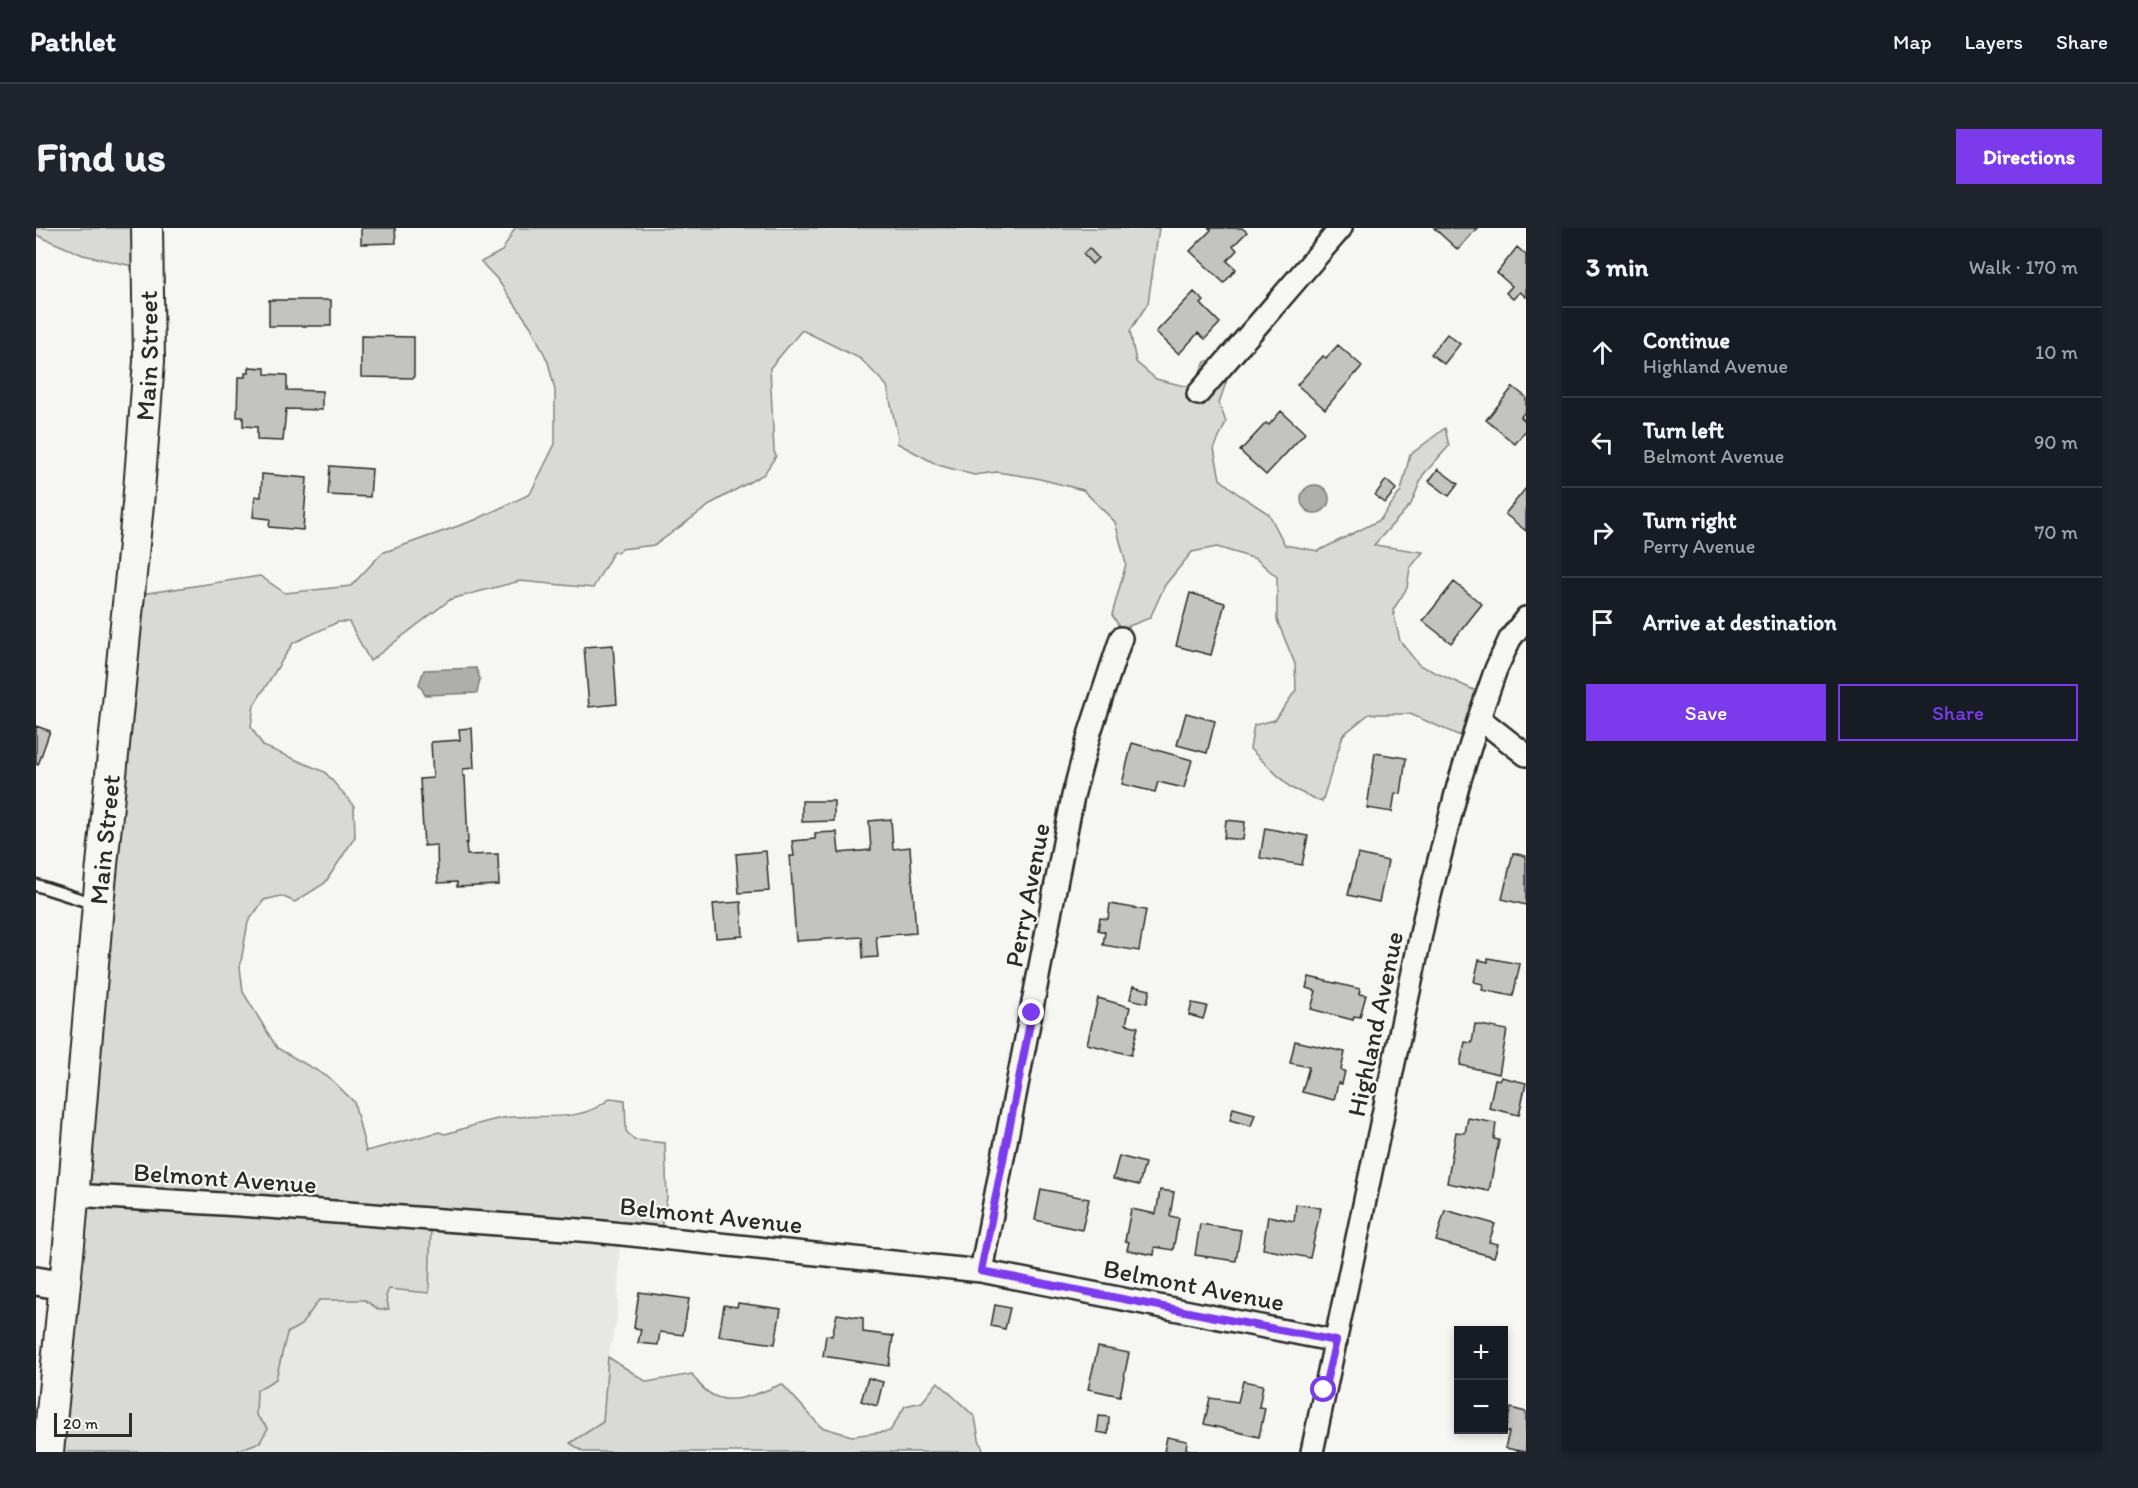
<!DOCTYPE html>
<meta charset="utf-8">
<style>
body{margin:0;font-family:Itim,sans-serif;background:#20242c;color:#f1f3f6}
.controls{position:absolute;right:18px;bottom:18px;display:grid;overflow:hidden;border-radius:0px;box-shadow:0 3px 9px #0003}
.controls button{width:54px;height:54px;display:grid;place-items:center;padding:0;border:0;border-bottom:2px solid #363941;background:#171b24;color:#f1f3f6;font:30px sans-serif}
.scale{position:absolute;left:18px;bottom:15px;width:78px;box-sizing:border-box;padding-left:6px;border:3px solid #2b2b2b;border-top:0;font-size:16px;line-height:21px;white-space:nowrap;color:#2b2b2b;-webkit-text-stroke:4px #f6f6f2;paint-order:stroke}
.stop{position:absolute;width:18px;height:18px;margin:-14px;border:4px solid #7c3aed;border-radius:50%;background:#fff}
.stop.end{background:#7c3aed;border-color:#fff;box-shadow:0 2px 6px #0008}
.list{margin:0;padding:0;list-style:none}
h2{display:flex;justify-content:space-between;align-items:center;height:78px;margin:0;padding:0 24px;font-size:26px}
h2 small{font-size:20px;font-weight:400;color:#9ea1a6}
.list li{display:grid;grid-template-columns:39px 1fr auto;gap:18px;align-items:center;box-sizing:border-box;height:90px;padding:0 24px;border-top:2px solid #363941}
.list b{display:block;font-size:22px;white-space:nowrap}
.list p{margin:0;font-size:20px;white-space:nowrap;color:#9ea1a6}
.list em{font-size:20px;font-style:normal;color:#9ea1a6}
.actions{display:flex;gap:12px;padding:18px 24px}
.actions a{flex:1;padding:14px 0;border:2px solid #7c3aed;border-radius:0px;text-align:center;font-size:21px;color:#7c3aed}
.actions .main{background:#7c3aed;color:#fff}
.icon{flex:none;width:33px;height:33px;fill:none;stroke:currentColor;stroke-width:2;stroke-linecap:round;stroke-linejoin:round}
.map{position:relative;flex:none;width:1490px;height:1224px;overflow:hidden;border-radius:0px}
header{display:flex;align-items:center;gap:36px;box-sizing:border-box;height:84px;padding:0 30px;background:#171b24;border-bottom:2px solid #363941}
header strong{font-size:28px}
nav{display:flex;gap:33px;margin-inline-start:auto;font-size:21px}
.intro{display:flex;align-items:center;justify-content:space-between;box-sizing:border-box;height:144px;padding:0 36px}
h1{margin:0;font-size:42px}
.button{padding:15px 27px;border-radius:0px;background:#7c3aed;color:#fff;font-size:21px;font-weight:700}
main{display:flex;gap:36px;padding:0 36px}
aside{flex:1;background:#171b24;border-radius:0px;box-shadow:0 3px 9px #0003}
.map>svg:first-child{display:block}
.built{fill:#e7e7e3}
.green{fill:#d9d9d5;stroke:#828280;stroke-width:1.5}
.water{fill:#aeaeab;stroke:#7a7a78;stroke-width:1.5}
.building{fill:#c3c3c0;stroke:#2b2b2b;stroke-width:1.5}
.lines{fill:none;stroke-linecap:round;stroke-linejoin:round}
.service-casing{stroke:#2b2b2b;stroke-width:15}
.minor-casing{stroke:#2b2b2b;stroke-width:26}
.tertiary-casing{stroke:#2b2b2b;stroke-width:32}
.secondary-casing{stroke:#2b2b2b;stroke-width:34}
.service{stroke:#f6f6f2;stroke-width:10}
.minor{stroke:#f6f6f2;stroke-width:21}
.tertiary{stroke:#f6f6f2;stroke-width:27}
.secondary{stroke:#f6f6f2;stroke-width:30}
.route{stroke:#7c3aed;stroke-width:8}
.labels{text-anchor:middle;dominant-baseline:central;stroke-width:4.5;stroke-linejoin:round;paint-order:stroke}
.street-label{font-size:26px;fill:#2b2b2b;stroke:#f6f6f2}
</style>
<header>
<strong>Pathlet</strong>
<nav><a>Map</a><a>Layers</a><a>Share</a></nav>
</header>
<div class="intro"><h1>Find us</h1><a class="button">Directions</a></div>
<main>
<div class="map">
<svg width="1490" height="1224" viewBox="0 0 1490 1224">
<rect width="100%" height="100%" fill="#f6f6f2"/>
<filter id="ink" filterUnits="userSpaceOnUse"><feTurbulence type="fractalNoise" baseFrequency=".0167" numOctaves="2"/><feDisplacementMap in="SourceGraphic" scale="12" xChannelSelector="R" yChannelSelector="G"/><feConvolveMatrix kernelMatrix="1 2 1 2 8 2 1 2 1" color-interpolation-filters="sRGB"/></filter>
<g filter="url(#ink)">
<!-- built -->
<path class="built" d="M395,996L584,1010L581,1091L572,1129L567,1194L535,1214L548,1224H198L224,1214L232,1201L220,1187L221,1162L240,1151L250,1105L265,1097L283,1072H329L350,1068Z"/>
<!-- green -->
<path class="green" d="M0,0H114L110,41L47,27L0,7Z
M479,0H1123L1112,75L1094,103L1100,134L1120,151L1156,160L1169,134L1199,122L1200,125L1183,175L1190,194L1178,221L1184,251L1202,266L1233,286L1249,317L1282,323L1344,292L1365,263L1374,227L1409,200L1413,218L1387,247L1375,276L1338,317L1387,324L1374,340L1371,360L1357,382L1364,413L1383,437L1453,469L1436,513L1374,486H1333L1307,507L1286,574L1255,560L1214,521L1218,497L1239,492L1260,462L1259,436L1241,392V349L1220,331L1181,319L1156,324L1129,357L1114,390L1085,401L1076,387L1090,336L1079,294L1047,262L1000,250L961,244L938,247L902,237L861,215L862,209L851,158L825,131L766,102L734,140L738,223L740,228L728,246L678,274L619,317L585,321L581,325L578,323L557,360L484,353L415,371L334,433L313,394H302L257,415L218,477L215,499L227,518L289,544L318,578L319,609L289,655L259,674L245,668L228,672L212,694L204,739L207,764L241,820L294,850L318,874L330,923L403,904L409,906C428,901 448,893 467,890C503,885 545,897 574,870L589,872L590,903L598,912L629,915L631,970L623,1010L395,996L393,1065L353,1061L350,1068L353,1081L343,1082L329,1072H283L265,1097L251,1105L240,1151L221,1162L220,1187L232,1200L224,1214L198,1224H17L92,368L224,348L249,365L315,358L346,325L439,292L494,266L519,216V162L512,134L495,99L461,51L445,34L466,23Z
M572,1129L611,1154L656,1146C680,1186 710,1170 746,1156L785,1199L816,1208L854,1203L869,1178L886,1174L902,1154L939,1189L943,1211L948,1224H548L534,1215L567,1194Z"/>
<!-- water -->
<path class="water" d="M1265 271a14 14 0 1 1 28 0a14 14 0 1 1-28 0Z
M440,440L444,451L441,465L389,467L383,456L388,442Z"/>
<!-- building -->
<path class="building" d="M325,0H359L360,15L325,16Z
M1173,0H1206L1211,4L1197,18L1201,22L1191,33L1200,41L1188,55L1154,23L1175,2Z
M1398,0H1441L1422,22Z
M1481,19L1490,27V69L1484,64L1477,71L1470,65L1476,58L1461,45Z
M1053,20L1062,30L1056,36L1047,26Z
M1158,64L1168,73L1165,76L1184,95L1169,111L1162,105L1143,126L1120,104Z
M233,72H295V98H233Z
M1411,106L1424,116L1408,136L1395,126Z
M325,108L378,109V150L325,149Z
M1302,117L1326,138L1289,181L1261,157L1287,128L1290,130Z
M213,139L229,140V146L251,147V162L286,163V182L250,181L247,213L221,212V199L207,198V189H201L202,149H209V145H213Z
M1477,159L1490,169V182L1485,189L1490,194V202L1479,216L1450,192Z
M1245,183L1269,205L1230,247L1204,223L1230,195L1233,197Z
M294,238L336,241L334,269L292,267Z
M1402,241L1422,256L1413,268L1393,253Z
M226,246L271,250L267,302L233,299L234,291L217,289L219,268L225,269Z
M1350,252L1360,261L1349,275L1339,267Z
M1490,260V303L1469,286Z
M1418,354L1446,376L1415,415L1387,393Z
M1154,365L1189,375L1175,427L1140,418Z
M577,417L581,476L553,479L548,419Z
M1150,485L1179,493L1171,525L1141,517Z
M0,498L14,503L2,537L0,536Z
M436,500L438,540L427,541V548H429L432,615H430L431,627L462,626L463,657L421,659V654L402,655L401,617L388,618L384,551L397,550L395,514L424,512L423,501Z
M1096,515L1156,532L1148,560L1122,554L1119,564L1086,556Z
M1339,525L1370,530L1365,566L1359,565L1356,584L1331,580Z
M766,573H798V593L766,594Z
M855,591L857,621L874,619L880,705L840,708L842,729L827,730L826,709L760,713L754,628H758L756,613L779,611V605L801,604L803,625L835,622L833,593Z
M1190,592L1209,594L1207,612L1188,610Z
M1229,600L1272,608L1266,637L1224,630Z
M730,623L733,663L703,665L700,626Z
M1477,625L1490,628V677L1466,671Z
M1322,626L1352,633L1343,674L1312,667Z
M705,674L707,708L680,710L677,676Z
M1074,676L1110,682L1103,723L1067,717L1069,704L1062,702L1064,690L1072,691Z
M1452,730L1484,736L1477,768L1446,762L1447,756L1438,754L1443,732L1452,734Z
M1273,749L1324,761L1323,766L1330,767L1324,789L1318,788L1317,792L1275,781L1280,763L1270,760Z
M1097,758L1114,762L1111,775L1094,771Z
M1062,770L1094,779L1090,796L1102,799L1095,827L1051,816Z
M1156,775L1171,778L1167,791L1153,787Z
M1439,796L1471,802L1463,846L1424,837L1429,814L1436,815Z
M1259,813L1309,824L1305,842L1309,843L1306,856L1302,855L1298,872L1266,864L1273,839L1254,835Z
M1465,849L1490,855L1483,887L1453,880L1459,851L1464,852Z
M1197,880L1219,886L1215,898L1194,892Z
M1432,890L1460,895L1458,911L1463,912L1453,963L1411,955L1420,904L1429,905Z
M1083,928L1109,935L1103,957L1077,951Z
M1005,961L1053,971L1046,1002L999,992Z
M1124,962L1138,964L1134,988L1143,990L1137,1022L1119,1019L1118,1027L1091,1022L1093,1014L1089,1013L1095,981L1120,986Z
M1260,976L1285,980L1274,1030L1227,1021L1232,988L1258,993Z
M1409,982L1459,996L1453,1014L1462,1016L1458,1029L1400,1013Z
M1164,996L1205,1002L1200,1033L1159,1027Z
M603,1064L653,1071L647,1107L624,1104L622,1117L602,1115L605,1101L598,1100Z
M702,1075L745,1081L739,1116L683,1108L688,1077L701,1079Z
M959,1077L974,1080L969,1101L955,1098Z
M801,1086L827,1090V1104L857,1108L853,1138L787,1128L790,1107L796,1108Z
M1062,1119L1093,1125L1084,1168L1052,1161Z
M832,1150L847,1154L841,1178L825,1173Z
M1207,1153L1227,1157L1223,1179L1229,1180L1223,1209L1168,1196L1174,1170L1202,1174Z
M1475,1180L1490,1184V1224L1469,1220L1473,1204L1469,1203Z
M1063,1188L1073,1189L1072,1206L1061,1204Z
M1131,1209L1151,1213L1150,1221L1164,1224H1128Z"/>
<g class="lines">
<!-- service casing -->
<g class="service-casing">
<path id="service" d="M0,657L59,676"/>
</g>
<!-- minor casing -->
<g class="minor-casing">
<path id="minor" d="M1162,166L1305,0
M1443,490L1490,527
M37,967L203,977L557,1003L945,1043L1300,1113
M945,1043L1037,568L1054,504L1085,410
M1276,1224L1389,687L1422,558L1443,490L1460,441L1474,411L1490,390"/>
</g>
<!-- tertiary casing -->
<g class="tertiary-casing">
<path id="tertiary" d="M0,1053L29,1058"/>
</g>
<!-- secondary casing -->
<g class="secondary-casing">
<g id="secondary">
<path id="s1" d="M12,1224L34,1006L62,677L102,276L113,133L111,0"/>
</g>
</g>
<!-- service -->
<use href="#service" class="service"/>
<!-- minor -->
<use href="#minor" class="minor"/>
<!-- tertiary -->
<use href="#tertiary" class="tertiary"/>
<!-- secondary -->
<use href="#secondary" class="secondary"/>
</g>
</g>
<g class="lines" filter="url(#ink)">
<!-- route -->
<path class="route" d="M996,785L945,1043L1300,1113L1288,1162"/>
</g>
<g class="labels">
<!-- street labels -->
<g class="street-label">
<text stroke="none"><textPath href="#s1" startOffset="1101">Main Street</textPath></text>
<text stroke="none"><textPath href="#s1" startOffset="615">Main Street</textPath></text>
<text transform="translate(991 667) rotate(-79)">Perry Avenue</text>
<text transform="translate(1339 796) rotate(-78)">Highland Avenue</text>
<text transform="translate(189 950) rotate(4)">Belmont Avenue</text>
<text transform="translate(675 987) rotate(6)">Belmont Avenue</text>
<text transform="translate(1158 1057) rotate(11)">Belmont Avenue</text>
</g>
</g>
</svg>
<div class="controls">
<button>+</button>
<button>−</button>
</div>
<div class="scale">20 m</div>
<div class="stop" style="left:1288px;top:1162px"></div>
<div class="stop end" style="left:996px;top:785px"></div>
</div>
<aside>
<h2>3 min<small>Walk · 170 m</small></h2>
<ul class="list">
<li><svg class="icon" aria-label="ahead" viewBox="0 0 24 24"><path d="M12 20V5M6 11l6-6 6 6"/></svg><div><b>Continue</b><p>Highland Avenue</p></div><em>10 m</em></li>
<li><svg class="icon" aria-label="left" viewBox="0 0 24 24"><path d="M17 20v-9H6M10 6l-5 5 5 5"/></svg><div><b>Turn left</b><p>Belmont Avenue</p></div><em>90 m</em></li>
<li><svg class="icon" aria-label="right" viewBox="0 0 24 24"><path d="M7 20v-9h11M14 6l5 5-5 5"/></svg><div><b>Turn right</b><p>Perry Avenue</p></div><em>70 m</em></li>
<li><svg class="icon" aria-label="arrive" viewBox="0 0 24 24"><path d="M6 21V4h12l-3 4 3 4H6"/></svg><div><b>Arrive at destination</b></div></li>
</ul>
<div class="actions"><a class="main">Save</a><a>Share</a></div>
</aside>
</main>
